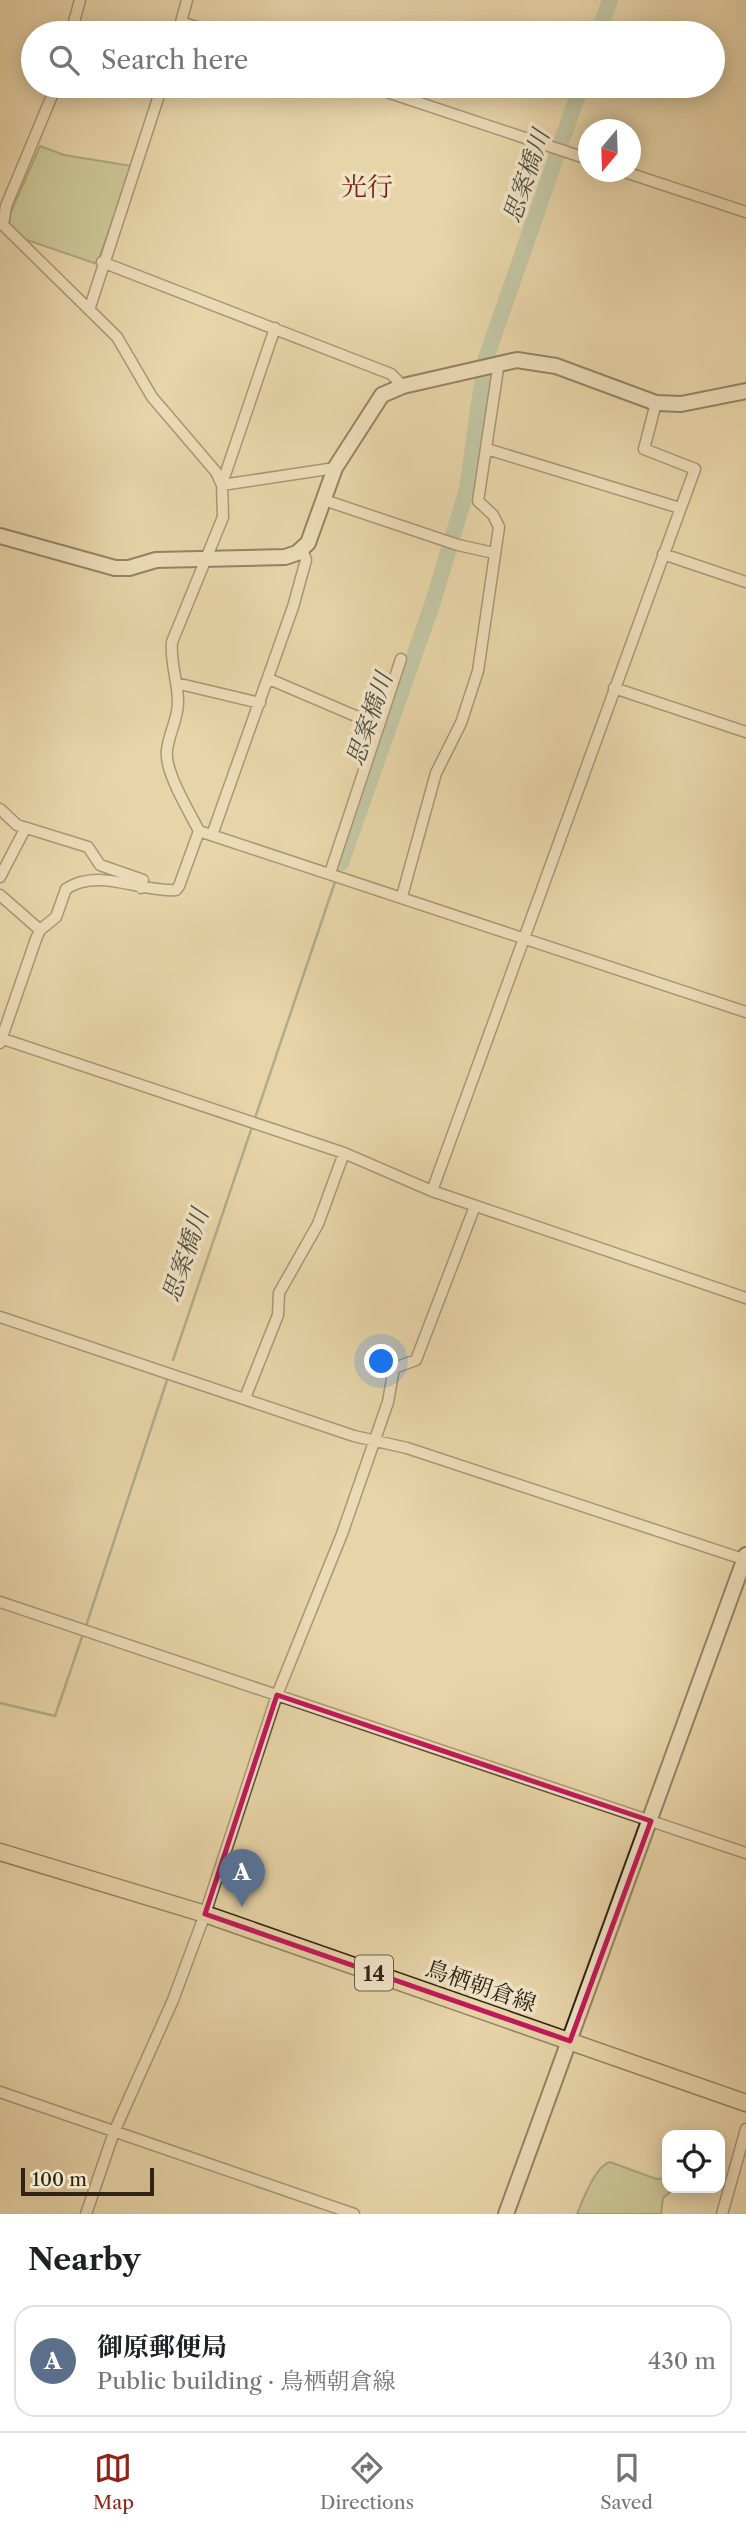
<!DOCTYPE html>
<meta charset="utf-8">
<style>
body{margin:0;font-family:"Libre Caslon Text","Noto Serif JP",serif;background:#f6f6f6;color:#202124}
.controls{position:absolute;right:21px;bottom:21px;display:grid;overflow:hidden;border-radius:14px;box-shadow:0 4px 18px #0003}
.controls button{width:63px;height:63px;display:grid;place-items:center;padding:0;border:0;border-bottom:2px solid #e0e0e0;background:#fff;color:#202124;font:35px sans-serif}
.compass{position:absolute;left:578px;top:119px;width:63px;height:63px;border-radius:50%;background:#fff;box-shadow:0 4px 18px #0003;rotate:199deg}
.scale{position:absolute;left:21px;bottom:18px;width:133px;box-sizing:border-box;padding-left:7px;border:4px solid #302215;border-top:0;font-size:19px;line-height:24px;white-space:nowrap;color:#302215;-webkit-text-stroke:5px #efe3c6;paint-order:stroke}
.you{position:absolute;left:382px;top:1362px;width:24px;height:24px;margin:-18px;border:5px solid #fff;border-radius:50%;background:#1a73e8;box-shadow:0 0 0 10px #1a73e833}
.badge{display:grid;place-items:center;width:46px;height:46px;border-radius:50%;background:#8f2418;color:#fff;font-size:23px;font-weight:700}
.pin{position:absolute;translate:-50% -58px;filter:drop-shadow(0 2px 4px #0008)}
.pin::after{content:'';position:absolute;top:37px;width:24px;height:21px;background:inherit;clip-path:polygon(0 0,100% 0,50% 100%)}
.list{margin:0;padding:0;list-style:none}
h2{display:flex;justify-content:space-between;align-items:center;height:91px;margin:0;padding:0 28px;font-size:30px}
h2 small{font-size:23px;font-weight:400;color:#757577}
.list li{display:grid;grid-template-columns:46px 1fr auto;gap:21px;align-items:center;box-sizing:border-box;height:112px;margin:0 14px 14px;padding:0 14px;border:2px solid #e0e0e0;border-radius:21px}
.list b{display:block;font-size:26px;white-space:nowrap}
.list p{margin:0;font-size:23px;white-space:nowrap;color:#757577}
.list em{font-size:23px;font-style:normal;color:#757577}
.icon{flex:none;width:38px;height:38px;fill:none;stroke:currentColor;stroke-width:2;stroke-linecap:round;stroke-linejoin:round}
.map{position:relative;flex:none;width:746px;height:2214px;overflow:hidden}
.search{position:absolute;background:#fff;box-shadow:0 4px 18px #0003;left:21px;right:21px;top:21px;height:77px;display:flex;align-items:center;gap:18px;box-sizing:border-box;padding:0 24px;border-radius:38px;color:#757577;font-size:26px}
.sheet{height:217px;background:#fff}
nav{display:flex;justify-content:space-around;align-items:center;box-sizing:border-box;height:98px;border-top:2px solid #e0e0e0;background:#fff;font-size:19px;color:#757577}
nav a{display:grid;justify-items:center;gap:4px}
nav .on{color:#8f2418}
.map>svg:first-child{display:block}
.green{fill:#b1be8b;stroke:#707050;stroke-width:2}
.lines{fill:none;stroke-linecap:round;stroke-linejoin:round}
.stream{stroke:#6e7d6a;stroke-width:2.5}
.river{stroke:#98b9a3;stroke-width:16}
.street-casing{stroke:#5e4e3a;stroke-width:13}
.secondary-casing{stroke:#302215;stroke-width:18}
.primary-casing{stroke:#302215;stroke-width:19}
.street{stroke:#efe3c6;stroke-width:10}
.secondary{stroke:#efe3c6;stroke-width:14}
.primary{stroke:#e7d4a8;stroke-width:16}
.marked{fill:none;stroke:#c2185b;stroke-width:5;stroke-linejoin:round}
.labels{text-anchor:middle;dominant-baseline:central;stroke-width:7;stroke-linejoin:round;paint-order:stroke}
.shield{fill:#efe3c6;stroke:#695c4a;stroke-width:2}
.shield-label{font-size:21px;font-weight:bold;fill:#302215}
.street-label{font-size:23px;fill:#302215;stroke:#efe3c6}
.water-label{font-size:24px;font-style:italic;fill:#4f4f40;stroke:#efe3c6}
.quarter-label{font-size:26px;fill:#7a1f14;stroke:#efe3c6}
</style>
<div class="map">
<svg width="746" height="2214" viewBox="0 0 746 2214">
<rect width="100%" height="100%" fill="#e7d4a8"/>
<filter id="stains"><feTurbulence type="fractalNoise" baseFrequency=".00286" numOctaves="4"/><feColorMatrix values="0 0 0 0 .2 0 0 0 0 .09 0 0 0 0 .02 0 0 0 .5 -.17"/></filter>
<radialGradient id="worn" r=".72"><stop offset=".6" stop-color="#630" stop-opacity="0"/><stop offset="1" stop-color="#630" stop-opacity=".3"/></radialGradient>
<!-- green -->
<path class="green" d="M40,146L64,155L132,166L97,264L18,237L9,227L10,214Z
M610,2162L656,2179L667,2178V2188H675L663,2198L661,2214H577C583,2200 595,2166 610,2162Z"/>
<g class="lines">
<!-- stream -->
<path class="stream" d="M338,873L341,863
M173,1360L336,879
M86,1626L168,1377
M0,1703L55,1716L83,1634"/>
<!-- river -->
<path class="river" d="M598,33L610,0
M341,863L432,605L467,489L485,361L581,86"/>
<!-- street casing -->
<g class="street-casing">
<path id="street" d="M181,22L214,33
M71,33L80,0
M178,33L187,0
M369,86L588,159
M625,172L746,212
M102,262L391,374L403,386
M90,307L162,86
M487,449L680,508
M220,481L225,475L275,328
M222,485L335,468
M324,500L458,545L494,553
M663,554L746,582
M269,679L379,726
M176,683L260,703
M614,688L746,732
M0,809L17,825L88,847L100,865L143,880L141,888
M199,831L746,1012
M212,835L293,607L306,560L302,549
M330,873L401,659
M0,877L25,829
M0,895L40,930
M402,896L436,773L461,723L478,671L499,527L493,515L478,501L499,362
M0,1038L344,1153L432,1191L746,1298
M0,1043L36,939L40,930L56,917L66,889C99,867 141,893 176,890L179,886L199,831C189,811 164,771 167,750C169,733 178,719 178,702C178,681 170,663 172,642L223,517L222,485L216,472L152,397L117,337L3,225L6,206L56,86
M432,1191L695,469L644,449L656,403
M0,1317L354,1436L407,1448L746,1560
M245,1398L278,1315L279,1293L318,1224L344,1153
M0,1602L746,1853
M0,2092L354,2214
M86,2214L114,2132L173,2000L205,1914L277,1695L342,1534L388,1402L394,1368L416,1360L475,1206
M722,2214L746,2129"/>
</g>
<!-- secondary casing -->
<g class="secondary-casing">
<path id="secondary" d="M0,536L115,568H129L156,560L285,557L297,553L308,543L335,468L382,395L403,386L517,360L556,366L656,403L681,404L746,391
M506,2214L746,1555"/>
</g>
<!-- primary casing -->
<g class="primary-casing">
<path id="primary" d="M0,1852L205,1914L746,2103"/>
</g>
<!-- street -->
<use href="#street" class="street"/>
<!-- secondary -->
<use href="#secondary" class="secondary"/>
<!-- primary -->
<use href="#primary" class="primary"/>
</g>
<!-- marked area -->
<path d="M0 0H746V2214H0ZM277,1695L651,1821L570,2041L205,1914Z" fill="#e7d4a8" fill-opacity=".55" fill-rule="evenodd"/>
<path class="marked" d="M277,1695L651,1821L570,2041L205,1914Z"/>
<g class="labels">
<!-- shield labels -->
<rect class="shield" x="355" y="1955.5" width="38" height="35" rx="5"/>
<g class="shield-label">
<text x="374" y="1973">14</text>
</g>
<!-- street labels -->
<g class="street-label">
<text transform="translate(481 1986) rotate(19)">鳥栖朝倉線</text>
</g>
<!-- water labels -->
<g class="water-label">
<text transform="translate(526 176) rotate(-71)">思案橋川</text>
<text transform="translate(369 719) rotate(-71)">思案橋川</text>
<text transform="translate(185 1255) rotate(-71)">思案橋川</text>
</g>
<!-- quarter labels -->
<g class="quarter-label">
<text x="367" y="187">光行</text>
</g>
</g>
<rect width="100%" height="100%" filter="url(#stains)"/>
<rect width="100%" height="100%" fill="url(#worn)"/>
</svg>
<div class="controls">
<button><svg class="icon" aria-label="locate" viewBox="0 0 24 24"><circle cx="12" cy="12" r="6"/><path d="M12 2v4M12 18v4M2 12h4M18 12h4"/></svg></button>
</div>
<svg class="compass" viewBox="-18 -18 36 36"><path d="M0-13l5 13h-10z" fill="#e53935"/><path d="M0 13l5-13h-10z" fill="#757577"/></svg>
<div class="scale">100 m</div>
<div class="you"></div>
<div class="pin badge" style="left:242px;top:1907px;background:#5c6f8a">A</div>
<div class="search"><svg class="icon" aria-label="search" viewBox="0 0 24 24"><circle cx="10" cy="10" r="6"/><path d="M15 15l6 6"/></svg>Search here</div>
</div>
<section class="sheet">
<h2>Nearby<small></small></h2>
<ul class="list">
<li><span class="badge" style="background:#5c6f8a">A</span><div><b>御原郵便局</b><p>Public building · 鳥栖朝倉線</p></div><em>430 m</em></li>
</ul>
</section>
<nav>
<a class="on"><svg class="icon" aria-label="map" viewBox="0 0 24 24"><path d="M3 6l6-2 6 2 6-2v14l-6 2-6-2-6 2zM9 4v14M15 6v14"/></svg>Map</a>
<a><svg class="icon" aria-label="directions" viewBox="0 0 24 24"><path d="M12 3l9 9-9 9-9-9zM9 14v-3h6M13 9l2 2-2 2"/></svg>Directions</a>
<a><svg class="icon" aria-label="saved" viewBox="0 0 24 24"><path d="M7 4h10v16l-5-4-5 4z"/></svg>Saved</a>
</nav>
